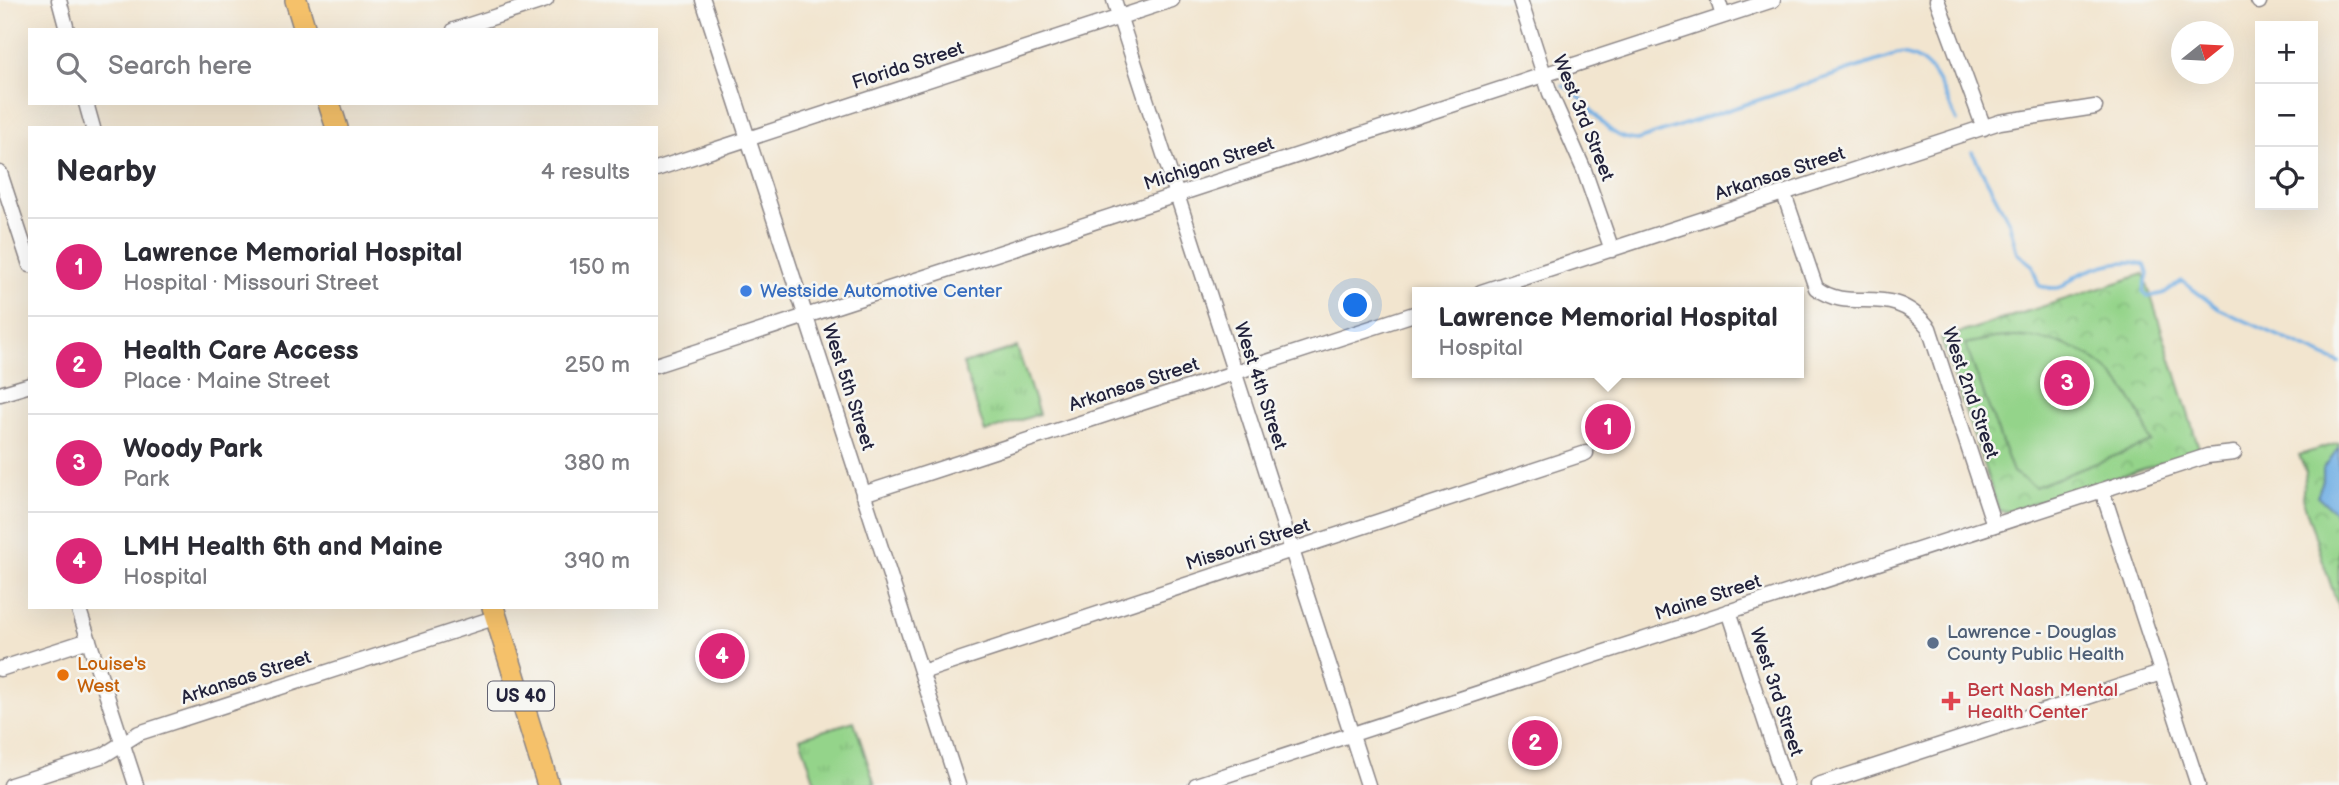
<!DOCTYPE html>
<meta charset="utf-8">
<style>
body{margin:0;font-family:"Balsamiq Sans",sans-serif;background:#f7f7f7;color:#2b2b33}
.controls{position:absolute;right:21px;top:21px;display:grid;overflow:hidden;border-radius:0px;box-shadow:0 7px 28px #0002}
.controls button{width:63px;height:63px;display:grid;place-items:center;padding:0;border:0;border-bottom:2px solid #e1e1e2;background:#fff;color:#2b2b33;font:35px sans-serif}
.compass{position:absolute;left:2171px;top:21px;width:63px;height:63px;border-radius:50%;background:#fff;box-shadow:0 7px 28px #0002;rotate:72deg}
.you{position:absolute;left:1356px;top:306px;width:24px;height:24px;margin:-18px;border:5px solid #fff;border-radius:50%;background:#1a73e8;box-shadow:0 0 0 10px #1a73e833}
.badge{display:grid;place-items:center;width:46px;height:46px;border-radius:50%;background:#db2777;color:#fff;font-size:23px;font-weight:700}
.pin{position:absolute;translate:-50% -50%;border:4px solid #fff;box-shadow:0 2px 7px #0006}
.popup{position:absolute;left:1412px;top:287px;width:392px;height:91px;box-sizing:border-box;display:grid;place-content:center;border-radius:0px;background:#fff;filter:drop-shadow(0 2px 5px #0005);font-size:23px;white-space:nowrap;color:#7c7c81}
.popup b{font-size:26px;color:#2b2b33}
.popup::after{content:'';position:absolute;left:50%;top:100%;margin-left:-14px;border:14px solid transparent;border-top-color:#fff}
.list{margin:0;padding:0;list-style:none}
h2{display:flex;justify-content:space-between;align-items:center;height:91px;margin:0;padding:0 28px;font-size:30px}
h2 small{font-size:23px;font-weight:400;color:#7c7c81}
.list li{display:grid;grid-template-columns:46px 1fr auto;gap:21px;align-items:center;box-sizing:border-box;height:98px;padding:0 28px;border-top:2px solid #e1e1e2}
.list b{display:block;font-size:26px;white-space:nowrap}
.list p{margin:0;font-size:23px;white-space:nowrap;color:#7c7c81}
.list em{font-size:23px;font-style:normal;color:#7c7c81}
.icon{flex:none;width:38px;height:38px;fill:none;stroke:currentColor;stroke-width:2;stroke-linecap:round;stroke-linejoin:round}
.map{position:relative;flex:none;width:2339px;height:785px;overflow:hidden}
.search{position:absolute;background:#fff;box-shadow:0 7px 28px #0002;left:28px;top:28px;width:630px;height:77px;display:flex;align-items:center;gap:18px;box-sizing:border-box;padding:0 24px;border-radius:0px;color:#7c7c81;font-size:26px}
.panel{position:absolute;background:#fff;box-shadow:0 7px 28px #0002;left:28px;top:126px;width:630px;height:483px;border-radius:0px}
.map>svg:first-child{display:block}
.grass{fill:url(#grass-tufts);stroke:#5b7b62;stroke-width:2}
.park{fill:url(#park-crowns);stroke:#5b7b62;stroke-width:2}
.pitch{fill:#94d48a;stroke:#5b7b62;stroke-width:2}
.water{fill:#71afe4;stroke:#4a6890;stroke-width:2}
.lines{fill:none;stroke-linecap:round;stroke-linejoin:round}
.stream{stroke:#71afe4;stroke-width:3.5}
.minor-casing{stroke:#8a8485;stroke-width:17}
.highway-casing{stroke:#8a8485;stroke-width:24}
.minor{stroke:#fff;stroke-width:14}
.highway{stroke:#f5c16b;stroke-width:21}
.shop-dot{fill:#3f7fe0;stroke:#f6f6f2;stroke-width:2.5}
.service-dot{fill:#5c6f8a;stroke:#f6f6f2;stroke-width:2.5}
.food-dot{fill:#e8710a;stroke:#f6f6f2;stroke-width:2.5}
.health-dot{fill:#e0444e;stroke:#f6f6f2;stroke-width:2.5}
.labels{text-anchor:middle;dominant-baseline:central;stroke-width:5;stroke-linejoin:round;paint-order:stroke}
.shield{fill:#f6f6f2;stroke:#626272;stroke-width:2}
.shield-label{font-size:18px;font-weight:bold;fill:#22223b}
.street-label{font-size:19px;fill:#22223b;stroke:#f6f6f2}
.shop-label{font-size:19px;fill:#366cbe;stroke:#f6f6f2;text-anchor:start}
.service-label{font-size:19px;fill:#4e5e75;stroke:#f6f6f2;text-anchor:start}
.food-label{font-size:19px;fill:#c56008;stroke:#f6f6f2;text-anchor:start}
.health-label{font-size:19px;fill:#be3a42;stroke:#f6f6f2;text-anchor:start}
</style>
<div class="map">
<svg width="2339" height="785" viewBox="0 0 2339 785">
<defs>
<pattern id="grass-tufts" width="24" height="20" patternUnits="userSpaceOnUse" patternTransform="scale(1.75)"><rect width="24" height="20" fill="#94d48a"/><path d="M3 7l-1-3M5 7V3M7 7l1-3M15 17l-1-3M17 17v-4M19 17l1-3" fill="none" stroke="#7fb678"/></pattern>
<pattern id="park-crowns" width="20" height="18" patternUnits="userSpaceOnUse" patternTransform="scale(1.75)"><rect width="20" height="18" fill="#94d48a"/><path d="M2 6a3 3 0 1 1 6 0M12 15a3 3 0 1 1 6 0" fill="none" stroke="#7fb678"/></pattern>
</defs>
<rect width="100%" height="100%" fill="#f6f6f2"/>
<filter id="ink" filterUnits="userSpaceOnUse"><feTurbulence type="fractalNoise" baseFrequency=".0143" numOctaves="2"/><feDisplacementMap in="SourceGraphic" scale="14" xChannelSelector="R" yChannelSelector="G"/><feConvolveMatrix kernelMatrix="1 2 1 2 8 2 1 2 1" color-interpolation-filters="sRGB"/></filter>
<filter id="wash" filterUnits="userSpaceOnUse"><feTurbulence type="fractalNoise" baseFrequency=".00686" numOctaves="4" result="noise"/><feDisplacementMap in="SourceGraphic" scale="28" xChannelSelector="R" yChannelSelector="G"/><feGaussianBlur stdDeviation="1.57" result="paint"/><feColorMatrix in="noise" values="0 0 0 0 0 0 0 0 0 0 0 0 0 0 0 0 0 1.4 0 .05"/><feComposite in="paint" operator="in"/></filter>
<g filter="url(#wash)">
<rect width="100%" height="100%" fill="#f2e5cf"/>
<!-- grass -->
<path class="grass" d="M1017,347L1039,414L985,432L963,364Z
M854,721L875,785H816L800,738Z"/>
<!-- park -->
<path class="park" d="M2144,274L2200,451L2006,512L1999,511L1941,339Z
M2339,443V610L2302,497L2306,472L2299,455Z"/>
<!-- pitch -->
<path class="pitch" d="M1994,338C2076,330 2126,367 2151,442L2035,487L2013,472L1965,344Z"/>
<!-- water -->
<path class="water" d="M2339,447V525L2334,511L2317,496L2323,480V469Z"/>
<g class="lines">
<!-- stream -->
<path class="stream" d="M1563,86C1593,99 1602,140 1637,140L1898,54C1934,55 1943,93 1957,121
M1972,152L2009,222L2017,253L2032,265L2039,286C2071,293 2063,280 2084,272C2102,265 2128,258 2145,265L2148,274L2143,291L2148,297L2164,293L2182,281L2219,309L2339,363"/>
</g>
</g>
<g filter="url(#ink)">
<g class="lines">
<!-- minor casing -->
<g class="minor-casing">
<path id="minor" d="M59,0L67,30
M703,0L958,785
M1114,0L1368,785
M1520,0L1550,93L1584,170L1612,250
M1718,0L1723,16
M1937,0L1984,128
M2258,0L2259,2
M454,30L546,0
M86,103L93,128
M656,169L1172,0
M0,173L30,265
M1784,194L1816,288C1853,316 1890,279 1929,328L1994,525
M1481,292L2000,122L2095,107
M656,365L1773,0
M0,394L30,385
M2102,490L2198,785
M863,494L1417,313
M78,607L136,785
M1729,611L1786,785
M0,669L89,640
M922,672L1586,453
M11,785L104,755L139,733L497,617
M1196,785L2207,456L2234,453
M1818,785L2161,673"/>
</g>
<!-- highway casing -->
<g class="highway-casing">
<path id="highway" d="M296,0L305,30
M329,103L337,128
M493,607L548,785"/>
</g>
<!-- minor -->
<use href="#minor" class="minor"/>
<!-- highway -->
<use href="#highway" class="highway"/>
</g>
</g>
<!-- markers -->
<circle class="shop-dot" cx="746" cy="291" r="7"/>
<circle class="service-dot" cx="1933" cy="643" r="7"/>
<circle class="food-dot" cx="63" cy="675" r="7"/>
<path class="health-dot" d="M1947.5 690.5h7v7h7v7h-7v7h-7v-7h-7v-7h7z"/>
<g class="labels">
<!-- shield labels -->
<rect class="shield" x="488" y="681.5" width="66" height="29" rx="5"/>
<g class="shield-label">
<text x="521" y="696">US 40</text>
</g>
<!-- street labels -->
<g class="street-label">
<text transform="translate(908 66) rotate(-18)">Florida Street</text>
<text transform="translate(1583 118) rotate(68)">West 3rd Street</text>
<text transform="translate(1209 164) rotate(-18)">Michigan Street</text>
<text transform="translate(1780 174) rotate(-18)">Arkansas Street</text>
<text transform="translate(1134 385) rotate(-18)">Arkansas Street</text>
<text transform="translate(1260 386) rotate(72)">West 4th Street</text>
<text transform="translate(848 387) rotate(72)">West 5th Street</text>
<text transform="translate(1970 393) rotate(71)">West 2nd Street</text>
<text transform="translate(1248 545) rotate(-18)">Missouri Street</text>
<text transform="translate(1708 598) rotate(-18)">Maine Street</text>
<text transform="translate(246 678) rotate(-18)">Arkansas Street</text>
<text transform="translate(1776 692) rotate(72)">West 3rd Street</text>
</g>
<!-- shop labels -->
<g class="shop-label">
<text x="760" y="291">Westside Automotive Center</text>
</g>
<!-- service labels -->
<g class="service-label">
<text x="1947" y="632">Lawrence - Douglas<tspan x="1947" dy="22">County Public Health</tspan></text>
</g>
<!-- food labels -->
<g class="food-label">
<text x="77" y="664">Louise's<tspan x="77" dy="22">West</tspan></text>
</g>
<!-- health labels -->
<g class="health-label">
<text x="1967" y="690">Bert Nash Mental<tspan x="1967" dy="22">Health Center</tspan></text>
</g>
</g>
</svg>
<div class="controls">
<button>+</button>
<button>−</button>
<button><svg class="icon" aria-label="locate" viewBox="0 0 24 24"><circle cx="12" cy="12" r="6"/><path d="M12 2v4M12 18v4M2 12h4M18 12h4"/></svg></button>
</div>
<svg class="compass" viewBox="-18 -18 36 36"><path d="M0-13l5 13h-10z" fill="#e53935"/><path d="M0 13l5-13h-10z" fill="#7c7c81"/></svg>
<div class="you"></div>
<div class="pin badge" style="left:1608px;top:427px">1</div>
<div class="popup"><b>Lawrence Memorial Hospital</b>Hospital</div>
<div class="pin badge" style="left:1535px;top:743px">2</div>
<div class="pin badge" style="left:2067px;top:383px">3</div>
<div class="pin badge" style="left:722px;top:656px">4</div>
<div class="search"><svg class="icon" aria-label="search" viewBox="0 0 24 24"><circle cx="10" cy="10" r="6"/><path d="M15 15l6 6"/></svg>Search here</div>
<section class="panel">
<h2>Nearby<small>4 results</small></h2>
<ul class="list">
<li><span class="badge">1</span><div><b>Lawrence Memorial Hospital</b><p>Hospital · Missouri Street</p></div><em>150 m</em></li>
<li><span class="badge">2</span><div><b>Health Care Access</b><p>Place · Maine Street</p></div><em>250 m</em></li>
<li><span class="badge">3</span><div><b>Woody Park</b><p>Park</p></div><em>380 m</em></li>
<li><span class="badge">4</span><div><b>LMH Health 6th and Maine</b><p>Hospital</p></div><em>390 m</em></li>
</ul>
</section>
</div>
